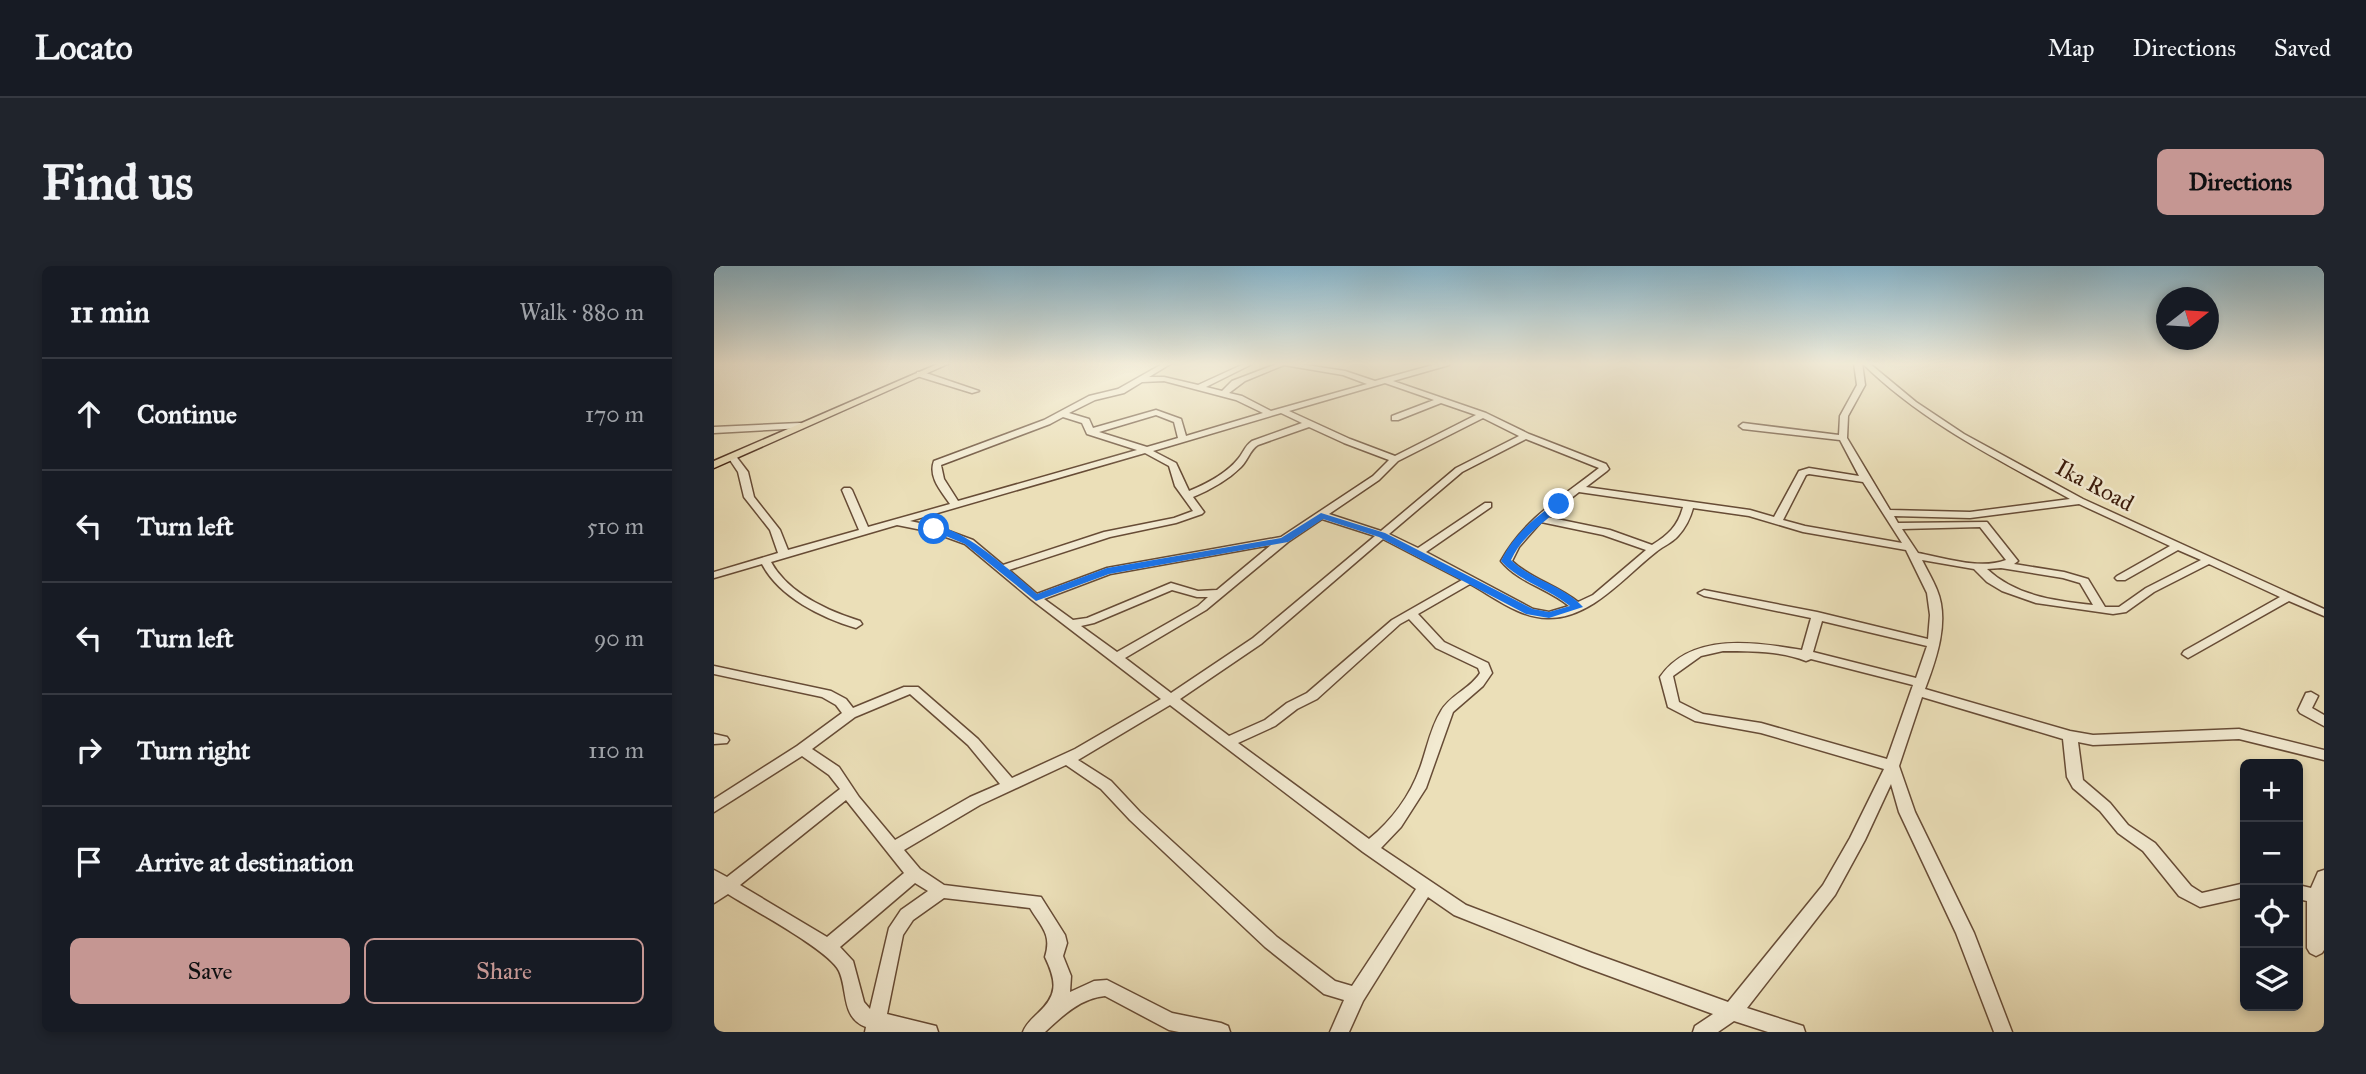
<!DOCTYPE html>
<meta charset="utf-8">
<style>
body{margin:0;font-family:"IM FELL Great Primer",serif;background:#20242c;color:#f1f3f6}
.controls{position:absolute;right:21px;bottom:21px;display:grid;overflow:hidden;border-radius:10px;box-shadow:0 4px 10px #0003}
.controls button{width:63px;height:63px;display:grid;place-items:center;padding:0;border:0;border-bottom:2px solid #363941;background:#171b24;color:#f1f3f6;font:35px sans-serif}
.compass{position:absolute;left:1442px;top:21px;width:63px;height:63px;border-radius:50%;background:#171b24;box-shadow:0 4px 10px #0003;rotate:73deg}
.stop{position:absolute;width:21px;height:21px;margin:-16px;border:5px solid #1a73e8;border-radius:50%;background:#fff}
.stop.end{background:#1a73e8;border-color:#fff;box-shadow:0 2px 7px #0008}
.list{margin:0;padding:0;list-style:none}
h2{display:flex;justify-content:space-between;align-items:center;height:91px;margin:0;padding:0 28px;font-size:30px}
h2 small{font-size:23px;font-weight:400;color:#9ea1a6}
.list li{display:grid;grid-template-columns:46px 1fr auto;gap:21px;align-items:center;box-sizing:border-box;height:112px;padding:0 28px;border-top:2px solid #363941}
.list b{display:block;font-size:26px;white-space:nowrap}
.list em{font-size:23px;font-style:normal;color:#9ea1a6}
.actions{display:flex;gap:14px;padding:21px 28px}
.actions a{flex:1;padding:16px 0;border:2px solid #c59692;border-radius:10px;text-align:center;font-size:24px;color:#c59692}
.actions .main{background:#c59692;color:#111}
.icon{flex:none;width:38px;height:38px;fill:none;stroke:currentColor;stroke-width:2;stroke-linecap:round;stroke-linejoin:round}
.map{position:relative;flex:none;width:1610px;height:766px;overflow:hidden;border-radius:10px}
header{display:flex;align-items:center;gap:42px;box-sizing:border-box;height:98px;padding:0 35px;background:#171b24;border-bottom:2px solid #363941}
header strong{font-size:33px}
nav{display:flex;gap:38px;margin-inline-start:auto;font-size:24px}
.intro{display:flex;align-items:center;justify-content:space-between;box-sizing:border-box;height:168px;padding:0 42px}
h1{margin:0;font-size:49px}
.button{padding:18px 32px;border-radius:10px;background:#c59692;color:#111;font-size:24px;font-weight:700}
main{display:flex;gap:42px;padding:0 42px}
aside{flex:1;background:#171b24;border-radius:10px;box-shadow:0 4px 10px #0003}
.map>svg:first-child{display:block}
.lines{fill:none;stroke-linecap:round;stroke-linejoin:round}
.minor-casing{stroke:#674c36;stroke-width:3}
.major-casing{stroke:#3b1b0a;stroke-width:3}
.minor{fill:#f2ead1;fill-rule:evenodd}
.major{fill:#ebdfb8;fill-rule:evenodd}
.route{fill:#1a73e8}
.labels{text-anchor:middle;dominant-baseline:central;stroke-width:5;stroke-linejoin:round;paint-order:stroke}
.far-street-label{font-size:23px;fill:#3b1b0a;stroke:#f2ead1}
</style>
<header>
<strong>Locato</strong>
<nav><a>Map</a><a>Directions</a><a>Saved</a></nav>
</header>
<div class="intro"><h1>Find us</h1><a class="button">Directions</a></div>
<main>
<aside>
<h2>11 min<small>Walk · 880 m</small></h2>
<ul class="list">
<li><svg class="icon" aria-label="ahead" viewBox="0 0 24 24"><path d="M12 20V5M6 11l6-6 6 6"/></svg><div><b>Continue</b></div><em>170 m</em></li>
<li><svg class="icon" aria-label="left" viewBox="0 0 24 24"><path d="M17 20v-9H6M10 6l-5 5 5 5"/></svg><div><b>Turn left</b></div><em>510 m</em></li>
<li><svg class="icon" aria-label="left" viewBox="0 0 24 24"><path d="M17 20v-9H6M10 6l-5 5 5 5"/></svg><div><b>Turn left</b></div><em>90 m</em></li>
<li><svg class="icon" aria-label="right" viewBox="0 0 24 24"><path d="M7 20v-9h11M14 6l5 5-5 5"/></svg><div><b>Turn right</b></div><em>110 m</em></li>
<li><svg class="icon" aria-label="arrive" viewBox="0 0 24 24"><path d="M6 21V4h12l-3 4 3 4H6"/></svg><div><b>Arrive at destination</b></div></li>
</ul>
<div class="actions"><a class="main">Save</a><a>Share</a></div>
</aside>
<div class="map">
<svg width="1610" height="766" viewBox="0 0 1610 766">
<rect width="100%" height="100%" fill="#ebdfb8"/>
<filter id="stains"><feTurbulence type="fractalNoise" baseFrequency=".00286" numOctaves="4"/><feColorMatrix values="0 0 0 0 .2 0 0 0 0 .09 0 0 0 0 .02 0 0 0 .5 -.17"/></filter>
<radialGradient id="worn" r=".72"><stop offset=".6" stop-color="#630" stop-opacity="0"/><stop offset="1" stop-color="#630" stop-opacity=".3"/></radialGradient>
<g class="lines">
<!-- minor casing -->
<g class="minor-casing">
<path id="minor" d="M450,97H458L435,111H450L484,119L532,97H540L492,121L508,125L518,115L565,97H579L631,105L661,115L726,97H735V99L679,115L772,147L815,168L892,198L895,203L893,205L872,221L1036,244L1060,251L1085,205L1095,202L1145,210L1126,174L1029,163L1025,160L1029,157L1125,169L1126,150L1143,119L1140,97H1155L1202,136L1250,168L1369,233L1610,343V350L1575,335L1474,392L1468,388L1470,385L1566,331L1495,298L1440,326L1412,346L1399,348L1322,337L1288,325L1273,316L1260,303L1208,294C1213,304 1219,314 1223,324C1236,355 1222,394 1211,423L1356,465L1379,469L1525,463L1610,484V494L1525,473L1379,479L1364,476L1369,514L1396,537L1414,559L1441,577L1477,620L1488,627L1531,617V631L1486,641L1465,630L1429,585L1404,567L1386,545L1359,522L1353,511L1349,473L1208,431L1185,500L1201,546L1260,667L1298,766H1280L1242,667L1185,546L1177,518L1151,574L1121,629L1033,742L1089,760L1091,766H1054L1020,755L1004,766H979L981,760L999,748L868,700L740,649L714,631L649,735L635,766H616L630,734L610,728L551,681L416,554L387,523L352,499L266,539L190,584L206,603L230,619L327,631L351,669L353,677L349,690L357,710L356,726L380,715L393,714L458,747L507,757L514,760L516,766H465L455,764L391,730C367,732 348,750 331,766H309C312,758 317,754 323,748C344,729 343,716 331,691C338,668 328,662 316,642L230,632L199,654L189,669L173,748L222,760L224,766H151L152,761C127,752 134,724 125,705C115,684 37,643 14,628L0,637V604L13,611L126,523L115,509L88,490L0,546V533L83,480L128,447L122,439L108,431L0,408V400L117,425L132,433L139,442L190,421H204L264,473L298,512L361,483L447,433L318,334L251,278L218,266L183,259L57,296C74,327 114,345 146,355L148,358L142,362C108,352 65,331 48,298L0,312V306L64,287L56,264L30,231L24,206L14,191L21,189L34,206L40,231L66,264L74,284L145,264L128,224L130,222H136L138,224L154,261L236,238C227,225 214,211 220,195L330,154L375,130L404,123ZM1148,97C1208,156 1283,193 1356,233L1256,246L1176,244L1133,172L1134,150L1151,119ZM570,99L629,109L653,118L557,145L528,130L515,127L531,115ZM450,115L522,134L549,147L472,170L467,153L442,144L379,162L375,153L355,147L381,134L410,127L428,116ZM671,117L720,134L678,150V154H684L727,137L762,149L681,190L636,173L575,145ZM567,147L588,157L538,175C530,181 530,186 524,193C512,208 492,218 475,225L462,197L439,185ZM442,149L460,156L464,172L433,181L385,166ZM349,151L368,157L373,168L423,184L244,235L230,213L227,199L336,158ZM769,152L805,170L742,202L667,265L615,248L665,214L684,195ZM595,161L630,177L675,194L659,210L567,271L393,302L323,328L295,304L396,271L462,257L488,248L490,246L479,231C496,224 514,214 527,201C534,194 536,184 544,179ZM812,173L885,202C848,231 810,253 787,295C805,317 833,322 855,340L835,346L819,343L712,286L777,241V237H771L704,282L675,268L748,206ZM431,187L455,200L461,220L479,245L460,252L390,266L289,299L259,274L224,261L196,255ZM1095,208L1149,216L1188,277L1091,260L1069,254L1092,209ZM865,226L969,241C964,260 954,269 938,279L896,264L833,251ZM1365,238L1456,280L1403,310L1401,312L1403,314H1411L1464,284L1487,294L1432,322L1405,341H1391L1374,313L1350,306L1300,298L1304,295L1273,256L1184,257L1180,250L1256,252ZM979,242L1035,250L1089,266L1192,284L1213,327L1216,349L1214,373L1103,346L990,324L984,327L990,330L1097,352L1088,384C1042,376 977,366 946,411L954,441L981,455L1047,467L1170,503L1136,572L1109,619L1014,736L878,687L752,639L667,582L687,561L712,522L739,446L769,420L778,407L774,397L730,376L704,348L756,318C780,331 807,353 835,352C878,352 911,310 942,286C949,280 958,277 964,270C972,261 976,253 979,242ZM608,253L661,270L539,372L457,427L411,392L492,344L574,276ZM827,256L889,269L932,284L879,329L864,336C843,319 817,313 798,295L805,281ZM1266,261L1292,294C1266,304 1231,292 1204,287L1188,263ZM669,273L748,314L678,354L593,427L573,437L551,454L515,470L466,433L547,378ZM557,279L503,324L484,325L457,317L373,352L359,354L330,333L396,308ZM1287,302L1349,312L1366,317L1379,339C1341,335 1302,330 1273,303ZM458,324L483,331H494L484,340L403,386L367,360L380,357ZM695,353L722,382L764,402L766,407C756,423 736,429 727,445C716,463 713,483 706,502C696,530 677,555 655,573L524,477L561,460L583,443L603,433L686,358ZM1108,355L1213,380L1202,412L1099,386ZM1009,385C1037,385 1067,385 1092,395L1097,393L1199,419L1173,493L1047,457L989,448L965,436L959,410L987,390ZM196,428L254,479L286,518L256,531L181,574L145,531L125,501L98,483L141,451ZM456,439L649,586L702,623L638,720L621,715L563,671L426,546L397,515L364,494ZM132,534L190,607L113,671L26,619ZM201,617L214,625L187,644L175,662L156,743L150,736L139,695L126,681Z
M203,106H209L265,125L258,127L203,110Z
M86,157L89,158V162L0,167V161Z
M1597,426L1604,430L1598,442L1610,449V460L1586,447L1584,444L1592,427Z
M0,468L13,471L15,474L13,477L0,478Z
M1610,604V684L1608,687L1602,690L1596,687L1593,682V635L1584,633V619L1597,622L1604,606Z"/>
</g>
<!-- major casing -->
<g class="major-casing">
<path id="major" d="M226,97H236L0,202V195Z"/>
</g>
<!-- minor -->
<use href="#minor" class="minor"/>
<!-- major -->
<use href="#major" class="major"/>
</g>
<!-- sky -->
<linearGradient id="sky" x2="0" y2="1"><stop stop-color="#88b8d0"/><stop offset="0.48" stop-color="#f6f1df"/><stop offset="1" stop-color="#f6f1df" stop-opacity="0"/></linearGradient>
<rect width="1610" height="204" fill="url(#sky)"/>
<!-- route -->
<path class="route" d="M842,236L850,238C830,258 809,268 797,294C819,315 849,319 869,341L835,352L812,348L665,271L609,253L574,276L395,308L322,335L251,278L215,263C237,249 306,313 323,328L393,302L567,272L607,247L671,267L819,343L835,346L856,340C834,322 806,316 787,295C800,268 819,254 842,236Z"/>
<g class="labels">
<!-- far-street labels -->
<g class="far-street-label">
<text transform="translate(1381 219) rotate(28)">Ika Road</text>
</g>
</g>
<rect width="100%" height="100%" filter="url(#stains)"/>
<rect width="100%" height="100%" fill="url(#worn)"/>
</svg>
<div class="controls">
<button>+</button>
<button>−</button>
<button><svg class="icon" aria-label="locate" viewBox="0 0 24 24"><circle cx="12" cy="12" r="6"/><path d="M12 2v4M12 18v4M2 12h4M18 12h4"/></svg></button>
<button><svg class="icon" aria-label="layers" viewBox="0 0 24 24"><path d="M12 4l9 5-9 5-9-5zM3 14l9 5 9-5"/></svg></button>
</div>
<svg class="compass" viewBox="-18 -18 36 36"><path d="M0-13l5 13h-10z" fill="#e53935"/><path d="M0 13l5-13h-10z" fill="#9ea1a6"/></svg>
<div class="stop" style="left:220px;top:263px"></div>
<div class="stop end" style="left:845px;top:238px"></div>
</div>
</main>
